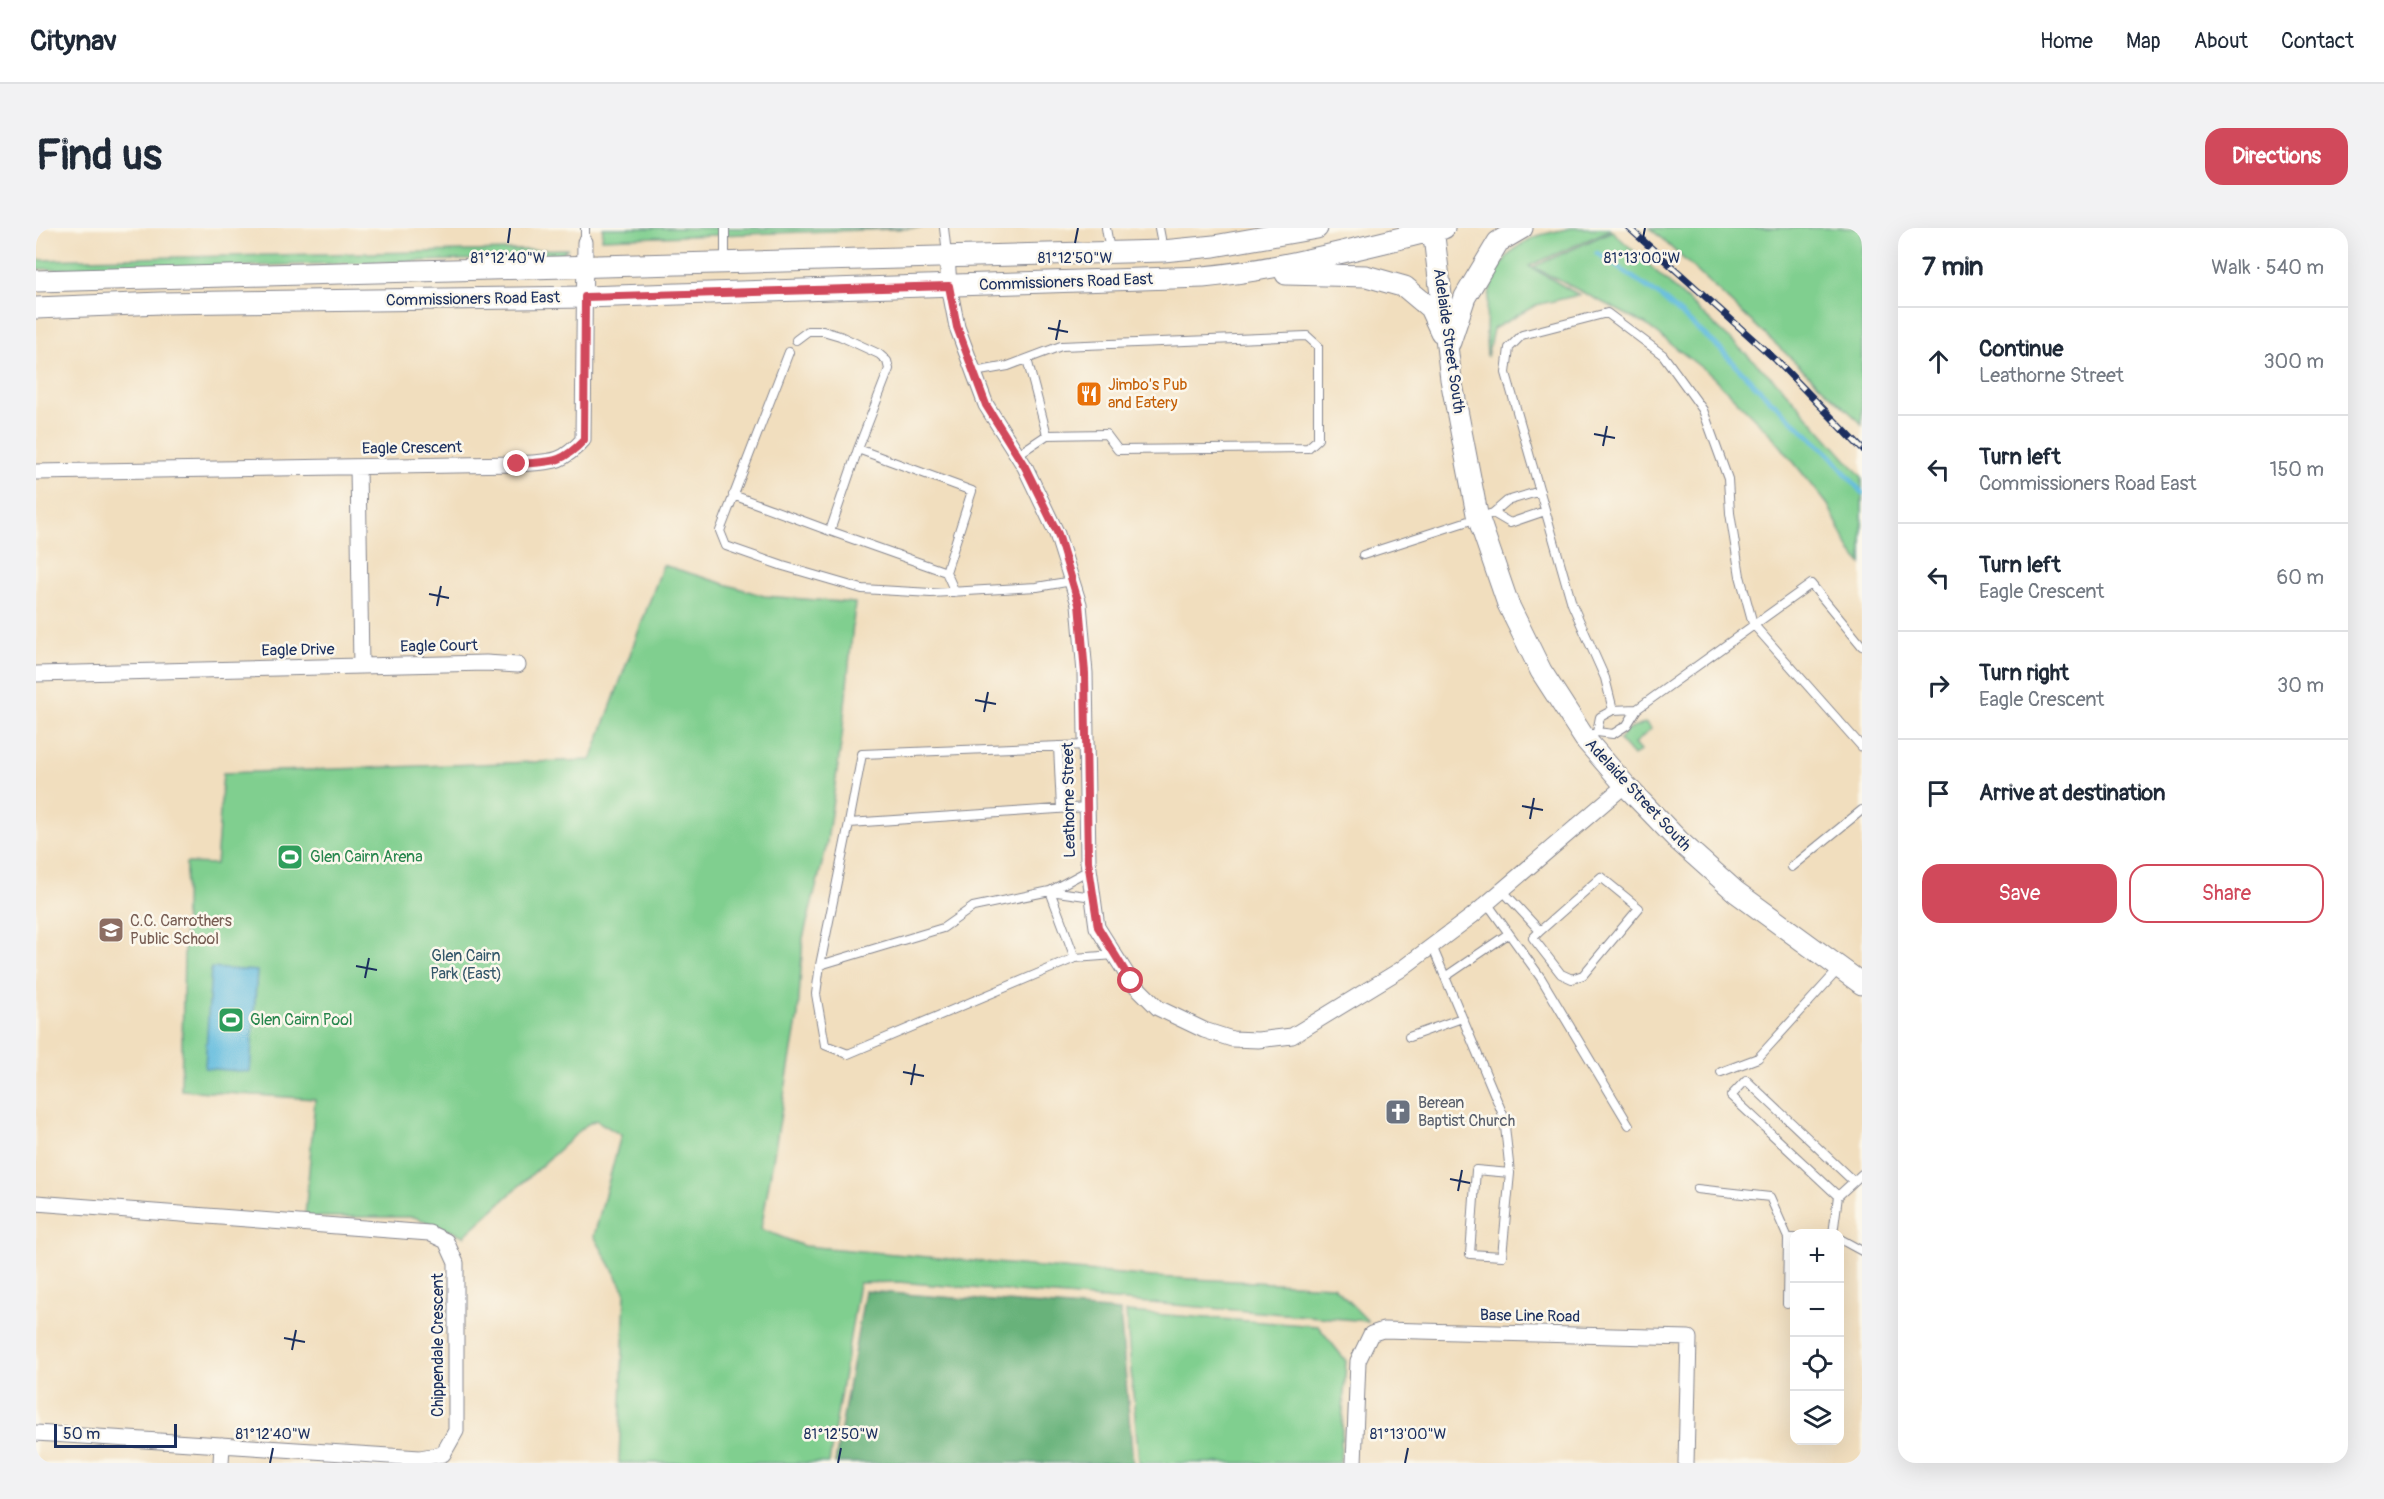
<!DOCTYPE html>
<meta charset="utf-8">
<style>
body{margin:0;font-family:Pangolin,sans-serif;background:#f2f2f3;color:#1f2937}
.controls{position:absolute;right:18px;bottom:18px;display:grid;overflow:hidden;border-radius:12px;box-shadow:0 6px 24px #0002}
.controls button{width:54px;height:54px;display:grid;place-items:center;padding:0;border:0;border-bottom:2px solid #e0e1e3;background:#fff;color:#1f2937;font:30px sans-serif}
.scale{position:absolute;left:18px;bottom:15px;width:123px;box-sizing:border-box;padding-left:6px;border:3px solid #1b2f5e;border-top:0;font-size:16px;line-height:21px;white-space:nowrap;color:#1b2f5e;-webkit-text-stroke:4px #fbf7ec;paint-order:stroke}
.stop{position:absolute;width:18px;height:18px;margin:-14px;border:4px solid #d1495b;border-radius:50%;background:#fff}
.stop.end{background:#d1495b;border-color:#fff;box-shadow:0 2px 6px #0008}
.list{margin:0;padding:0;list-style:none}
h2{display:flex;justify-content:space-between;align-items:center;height:78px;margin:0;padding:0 24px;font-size:26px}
h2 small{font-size:20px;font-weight:400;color:#747a83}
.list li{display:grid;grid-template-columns:39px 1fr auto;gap:18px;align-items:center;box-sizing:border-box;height:108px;padding:0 24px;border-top:2px solid #e0e1e3}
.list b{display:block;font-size:22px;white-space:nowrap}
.list p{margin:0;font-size:20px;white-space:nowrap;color:#747a83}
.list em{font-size:20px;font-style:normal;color:#747a83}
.actions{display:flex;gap:12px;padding:18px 24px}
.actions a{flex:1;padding:14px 0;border:2px solid #d1495b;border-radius:18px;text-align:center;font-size:21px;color:#d1495b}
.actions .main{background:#d1495b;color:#fff}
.icon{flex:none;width:33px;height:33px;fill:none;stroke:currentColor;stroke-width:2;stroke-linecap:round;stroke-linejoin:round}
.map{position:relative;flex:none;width:1826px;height:1235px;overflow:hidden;border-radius:18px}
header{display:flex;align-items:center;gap:36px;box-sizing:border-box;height:84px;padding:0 30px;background:#fff;border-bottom:2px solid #e0e1e3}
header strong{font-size:28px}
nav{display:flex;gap:33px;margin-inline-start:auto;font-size:21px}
.intro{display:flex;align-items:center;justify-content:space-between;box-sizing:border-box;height:144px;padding:0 36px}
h1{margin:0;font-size:42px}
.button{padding:15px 27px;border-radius:18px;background:#d1495b;color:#fff;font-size:21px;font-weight:700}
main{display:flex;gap:36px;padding:0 36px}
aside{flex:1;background:#fff;border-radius:18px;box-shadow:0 6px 24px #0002}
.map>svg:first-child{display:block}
.green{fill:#80cf8f;stroke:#4e7f76;stroke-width:1.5}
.forest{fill:#68b27a;stroke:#42706c;stroke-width:1.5}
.water{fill:#61bbde;stroke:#3e759e;stroke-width:1.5}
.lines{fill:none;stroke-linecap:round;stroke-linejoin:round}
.stream{stroke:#61bbde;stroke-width:5}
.service-casing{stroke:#86868e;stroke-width:10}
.minor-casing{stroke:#86868e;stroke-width:17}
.secondary-casing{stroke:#86868e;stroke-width:23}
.service{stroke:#fff;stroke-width:8}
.minor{stroke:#fff;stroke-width:15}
.secondary{stroke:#fff;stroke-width:21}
.rail-casing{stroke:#1b2f5e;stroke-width:7}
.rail{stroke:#fbf7ec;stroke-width:4.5;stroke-dasharray:14;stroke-linecap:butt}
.route{stroke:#d1495b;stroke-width:8}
.ticks{fill:none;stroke:#1b2f5e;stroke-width:2}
.labels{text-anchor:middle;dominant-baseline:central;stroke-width:5;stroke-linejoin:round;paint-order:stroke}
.street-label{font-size:16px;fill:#1b2f5e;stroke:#fbf7ec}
.food-label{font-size:16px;fill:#c56008;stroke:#fbf7ec;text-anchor:start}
.leisure-label{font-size:16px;fill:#27864d;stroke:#fbf7ec;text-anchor:start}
.education-label{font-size:16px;fill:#785e54;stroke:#fbf7ec;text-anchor:start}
.park-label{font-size:16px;fill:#34576a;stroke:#fbf7ec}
.worship-label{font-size:16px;fill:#5b616d;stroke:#fbf7ec;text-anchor:start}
.ticks-label{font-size:15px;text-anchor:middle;fill:#1b2f5e;stroke:#fbf7ec;stroke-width:5;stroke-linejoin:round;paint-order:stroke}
</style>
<header>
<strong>Citynav</strong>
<nav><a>Home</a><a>Map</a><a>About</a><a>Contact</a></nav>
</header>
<div class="intro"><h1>Find us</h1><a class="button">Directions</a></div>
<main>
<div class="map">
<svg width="1826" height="1235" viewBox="0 0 1826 1235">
<rect width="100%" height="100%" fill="#fbf7ec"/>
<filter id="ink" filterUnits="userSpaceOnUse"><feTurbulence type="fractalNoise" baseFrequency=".0167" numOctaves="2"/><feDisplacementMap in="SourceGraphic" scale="12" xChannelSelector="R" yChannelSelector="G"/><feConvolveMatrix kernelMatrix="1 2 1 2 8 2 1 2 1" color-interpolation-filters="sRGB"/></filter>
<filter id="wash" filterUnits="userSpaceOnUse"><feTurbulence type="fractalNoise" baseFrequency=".008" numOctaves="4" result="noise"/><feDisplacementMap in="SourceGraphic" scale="24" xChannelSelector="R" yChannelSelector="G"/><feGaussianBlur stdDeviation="1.35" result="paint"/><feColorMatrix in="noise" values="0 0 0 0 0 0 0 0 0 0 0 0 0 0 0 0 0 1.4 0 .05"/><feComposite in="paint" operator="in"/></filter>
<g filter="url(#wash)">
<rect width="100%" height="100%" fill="#f1debe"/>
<!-- green -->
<path class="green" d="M567,0H886L566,11Z
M1535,0H1573L1574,2L1493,38L1543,67L1500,77L1457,101L1451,129C1448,82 1448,31 1499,9C1510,5 1523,3 1535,0Z
M1614,0H1826V197L1824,194Z
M1576,3L1745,158L1826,249V336L1815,324L1792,277L1739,211L1675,147L1609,96L1497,39Z
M531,21L522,29L87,42L0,41V32Z
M627,337L728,368L819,375L806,509L790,620L767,710L762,787L725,1001L768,1018L1117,1049L1297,1058L1332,1093L862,1054L823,1055L793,1235H583L589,1063L558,1008L585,907L560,892L550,897L428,1008L378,989H269L279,871L145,862L150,635L180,636L187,545L555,532Z
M1609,495L1615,501L1598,516L1604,523L1597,528L1583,512L1590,503Z
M1090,1084L1282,1098L1310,1133L1304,1235H1103Z"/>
<!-- forest -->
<path class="forest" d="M829,1063L1084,1083L1097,1235H799Z"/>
<!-- water -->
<path class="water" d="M175,740L221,743L214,844L169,840Z"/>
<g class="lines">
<!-- stream -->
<path class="stream" d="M1561,25L1624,68L1680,117L1732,170L1795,228L1826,265"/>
</g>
</g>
<g filter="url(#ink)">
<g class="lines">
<!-- service casing -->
<g class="service-casing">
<path id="service" d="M908,0L911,26
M1070,0L1074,23
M1123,0L1127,21
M549,14V0
M689,33V0
M760,112L772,103H787L804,108L843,126L851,133L853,141L822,221
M753,124L684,303L690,318L747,338L826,361L895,365L1001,359L1036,353
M991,131L1011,207
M938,144L972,138L1025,118L1271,108L1282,118V211L1272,220L1082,222L1070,206L1011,207L981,227
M697,267L794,303L822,221L936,263L910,344L919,364
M1457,285L1474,295L1509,283
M794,303L910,344
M1327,327L1457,285L1471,273L1504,263
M1577,482L1569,450L1536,376L1470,145L1473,120L1486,107L1571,85L1627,127L1667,182L1692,251L1694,285L1704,348L1717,396L1826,519
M1561,504L1564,489L1577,482L1601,481
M1551,510L1561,504L1577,506L1591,497L1601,481L1775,356L1826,418
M1022,518L1025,580
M1051,579L813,595L784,737L907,700L937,679L1014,663L1053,642
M813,595L826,526L1050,517
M1756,639L1826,582
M1466,662L1504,703L1497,710L1525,746L1536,751L1547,747L1603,680L1565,649L1504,703
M1014,663L1039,730
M1014,663L1057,669
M1451,675L1505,750L1593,897
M1396,718L1468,889L1474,945L1466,1028L1434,1026L1440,942L1474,945
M784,737L780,766L789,817L812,826L1039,730L1079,727
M1409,749L1472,706
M1373,809L1426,790
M1685,844L1722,830L1802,742
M1817,953L1710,852L1695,868L1802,968L1826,946
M1661,961L1734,969L1752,1010
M1797,1006L1802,968
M1804,1011L1826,1023
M1751,1076L1752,1010H1758"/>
</g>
<!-- minor casing -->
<g class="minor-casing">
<path id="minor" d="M911,28L913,58L921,99L950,177L989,239L1021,306L1043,376L1049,445L1052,633L1061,699L1095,753L1122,780L1168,802L1196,811L1222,812L1256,808L1364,742L1436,688L1589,557
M0,244L481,236C514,233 523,238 547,212L549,14
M325,438L450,435L482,437
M0,446L325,438L322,239
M0,975L393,1005L410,1013L420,1035V1203L407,1226L384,1230L0,1205
M185,1235L186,1217
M1318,1235L1322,1133L1335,1106L1347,1102L1653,1110L1650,1235"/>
</g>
<!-- secondary casing -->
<g class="secondary-casing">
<path id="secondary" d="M1397,0L1415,151L1441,286L1472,376L1505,443L1549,511L1589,557L1643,613L1700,664L1826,756
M1250,46L1330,48L1369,59L1394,80L1405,104
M0,53L1127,23L1178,18L1281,0
M0,80L125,75L549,69L1167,49C1250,41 1328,18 1408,0
M1414,114L1429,69L1462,14L1486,0"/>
</g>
<!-- service -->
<use href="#service" class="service"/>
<!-- minor -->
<use href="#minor" class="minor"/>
<!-- secondary -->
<use href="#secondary" class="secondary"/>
<!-- rail casing -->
<g class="rail-casing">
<path id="rail" d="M1593,0L1740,132L1826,221"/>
</g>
<!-- rail -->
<use href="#rail" class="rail"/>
</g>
</g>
<g class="lines" filter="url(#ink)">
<!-- route -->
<path class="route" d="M481,236C514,233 523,238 548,212L549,69L913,58L921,99L950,177L989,239L1022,306L1043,376L1049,445L1052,633L1062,699L1095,753"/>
</g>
<!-- ticks -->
<path class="ticks" d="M472,15L474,0M1039,15L1042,0M1606,15L1609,0M1012,100L1032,104M1020,112L1024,92M1558,206L1579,210M1567,218L1571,198M393,366L413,370M401,378L405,358M939,472L960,476M948,484L952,464M1486,578L1507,582M1494,591L1498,570M320,738L341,742M329,750L333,730M867,844L888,848M875,857L879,836M1414,951L1434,955M1422,963L1426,942M248,1110L269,1114M256,1122L260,1102M234,1235L237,1220M802,1235L805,1220M1369,1235L1372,1220"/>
<!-- icons -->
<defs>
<g id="restaurant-square" transform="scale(1.35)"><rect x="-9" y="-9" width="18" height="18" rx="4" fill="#e8710a" stroke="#fbf7ec"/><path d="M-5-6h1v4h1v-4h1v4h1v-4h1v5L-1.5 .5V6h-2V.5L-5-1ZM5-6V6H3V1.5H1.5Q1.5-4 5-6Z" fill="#fff"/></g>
<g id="stadium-square" transform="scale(1.35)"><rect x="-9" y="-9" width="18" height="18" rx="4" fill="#2e9e5b" stroke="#fbf7ec"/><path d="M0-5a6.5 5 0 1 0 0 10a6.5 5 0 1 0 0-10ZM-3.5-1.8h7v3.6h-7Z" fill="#fff"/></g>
<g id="school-square" transform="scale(1.35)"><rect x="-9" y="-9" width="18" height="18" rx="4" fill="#8d6e63" stroke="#fbf7ec"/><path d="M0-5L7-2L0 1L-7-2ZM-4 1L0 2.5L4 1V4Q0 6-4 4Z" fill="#fff"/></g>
<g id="church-square" transform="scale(1.35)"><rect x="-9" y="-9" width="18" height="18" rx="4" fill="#6b7280" stroke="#fbf7ec"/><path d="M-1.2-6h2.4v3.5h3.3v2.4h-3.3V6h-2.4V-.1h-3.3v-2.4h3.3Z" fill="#fff"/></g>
</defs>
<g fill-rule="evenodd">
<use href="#restaurant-square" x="1053" y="166"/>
<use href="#stadium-square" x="254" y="629"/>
<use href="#school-square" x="75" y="702"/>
<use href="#stadium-square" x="195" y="792"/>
<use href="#church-square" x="1362" y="884"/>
</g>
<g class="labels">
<!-- street labels -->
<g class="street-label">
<text transform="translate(1030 54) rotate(-2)">Commissioners Road East</text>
<text transform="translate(437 71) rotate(-1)">Commissioners Road East</text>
<text transform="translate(1413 113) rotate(82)">Adelaide Street South</text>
<text transform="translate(376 220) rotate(-1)">Eagle Crescent</text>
<text transform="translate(403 418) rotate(-1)">Eagle Court</text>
<text transform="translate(262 422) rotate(-1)">Eagle Drive</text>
<text transform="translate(1602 567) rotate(47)">Adelaide Street South</text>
<text transform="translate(1033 572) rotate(-91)">Leathorne Street</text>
<text transform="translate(1494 1088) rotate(1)">Base Line Road</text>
<text transform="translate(402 1117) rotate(-90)">Chippendale Crescent</text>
</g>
<!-- food labels -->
<g class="food-label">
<text x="1072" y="157">Jimbo's Pub<tspan x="1072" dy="18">and Eatery</tspan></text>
</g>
<!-- leisure labels -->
<g class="leisure-label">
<text x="274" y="629">Glen Cairn Arena</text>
<text x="214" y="792">Glen Cairn Pool</text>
</g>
<!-- education labels -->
<g class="education-label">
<text x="94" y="693">C.C. Carrothers<tspan x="94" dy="18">Public School</tspan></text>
</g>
<!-- park labels -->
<g class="park-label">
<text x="430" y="728">Glen Cairn<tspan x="430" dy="18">Park (East)</tspan></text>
</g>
<!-- worship labels -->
<g class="worship-label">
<text x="1382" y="875">Berean<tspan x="1382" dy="18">Baptist Church</tspan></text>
</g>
</g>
<g class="ticks-label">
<text x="472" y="35">81°12'40"W</text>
<text x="1039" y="35">81°12'50"W</text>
<text x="1606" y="35">81°13'00"W</text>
<text x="237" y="1211">81°12'40"W</text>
<text x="805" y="1211">81°12'50"W</text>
<text x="1372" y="1211">81°13'00"W</text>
</g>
</svg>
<div class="controls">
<button>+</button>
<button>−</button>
<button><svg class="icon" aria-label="locate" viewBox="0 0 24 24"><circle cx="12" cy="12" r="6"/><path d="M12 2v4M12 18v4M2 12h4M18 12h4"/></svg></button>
<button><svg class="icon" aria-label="layers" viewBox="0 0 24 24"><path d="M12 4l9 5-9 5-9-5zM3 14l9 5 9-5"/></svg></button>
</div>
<div class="scale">50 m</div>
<div class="stop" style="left:1095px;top:753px"></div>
<div class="stop end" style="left:481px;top:236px"></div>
</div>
<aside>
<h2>7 min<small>Walk · 540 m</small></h2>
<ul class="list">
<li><svg class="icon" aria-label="ahead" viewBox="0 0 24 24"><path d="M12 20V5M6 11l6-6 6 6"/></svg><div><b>Continue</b><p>Leathorne Street</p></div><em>300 m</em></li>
<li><svg class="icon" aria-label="left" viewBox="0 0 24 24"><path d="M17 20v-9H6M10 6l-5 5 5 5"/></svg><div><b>Turn left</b><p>Commissioners Road East</p></div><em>150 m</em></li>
<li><svg class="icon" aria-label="left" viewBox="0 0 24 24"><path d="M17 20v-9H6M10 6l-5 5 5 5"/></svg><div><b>Turn left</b><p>Eagle Crescent</p></div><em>60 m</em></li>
<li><svg class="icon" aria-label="right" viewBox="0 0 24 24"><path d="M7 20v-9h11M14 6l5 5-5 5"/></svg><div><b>Turn right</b><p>Eagle Crescent</p></div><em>30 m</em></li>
<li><svg class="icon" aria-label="arrive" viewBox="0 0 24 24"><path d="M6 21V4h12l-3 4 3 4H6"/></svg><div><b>Arrive at destination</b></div></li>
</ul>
<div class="actions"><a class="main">Save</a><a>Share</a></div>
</aside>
</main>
